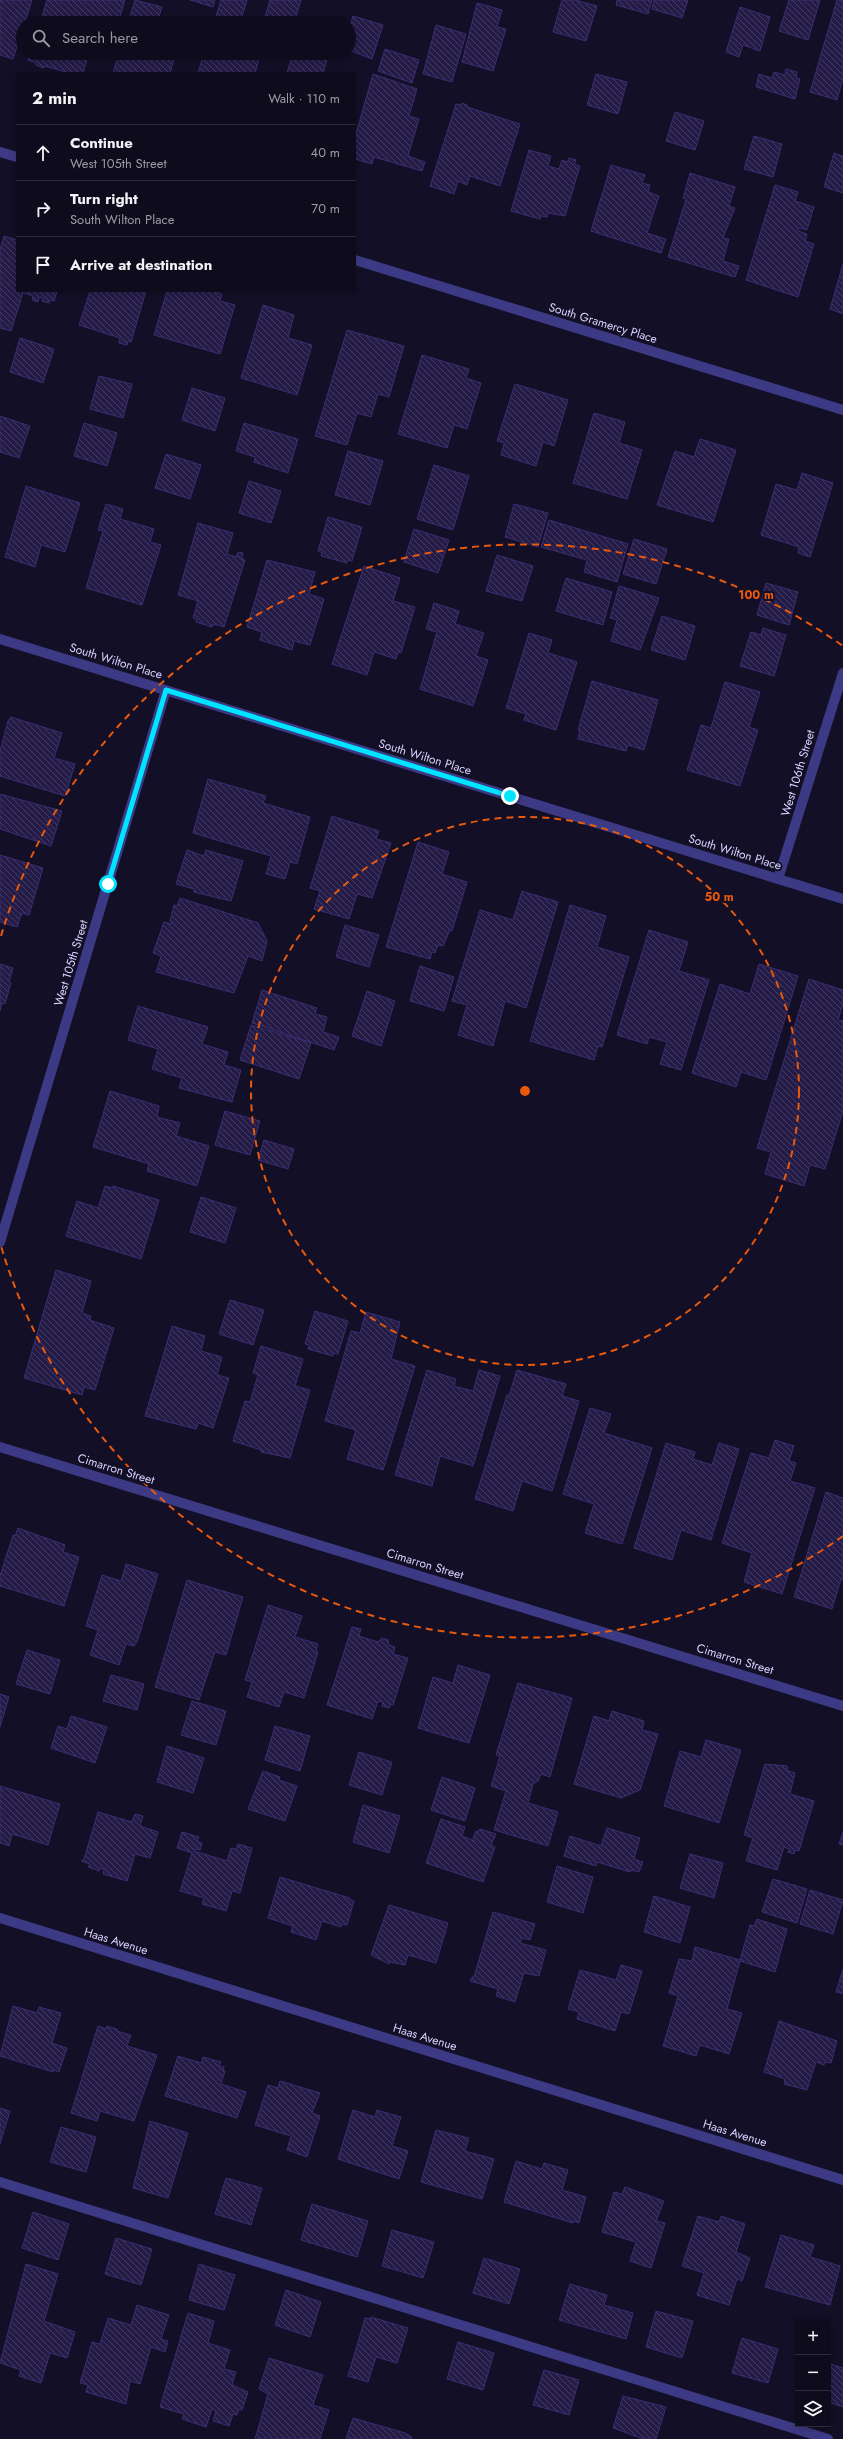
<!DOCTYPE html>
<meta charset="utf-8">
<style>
body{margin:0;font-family:Jost,sans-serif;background:#1c1929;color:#f1f3f6}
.controls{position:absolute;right:12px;bottom:12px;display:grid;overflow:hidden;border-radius:0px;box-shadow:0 2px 6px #0003}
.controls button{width:36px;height:36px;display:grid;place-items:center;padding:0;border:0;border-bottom:1px solid #2e2b3b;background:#0e0b1c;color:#f1f3f6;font:20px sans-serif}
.stop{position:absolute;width:12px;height:12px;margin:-9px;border:3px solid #00e5ff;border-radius:50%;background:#fff}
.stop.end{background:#00e5ff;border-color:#fff;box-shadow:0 1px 4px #0008}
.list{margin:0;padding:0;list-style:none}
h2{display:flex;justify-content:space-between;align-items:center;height:52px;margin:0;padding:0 16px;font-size:17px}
h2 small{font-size:13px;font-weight:400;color:#9b9ba3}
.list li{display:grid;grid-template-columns:26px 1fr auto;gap:12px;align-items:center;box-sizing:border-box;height:56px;padding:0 16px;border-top:1px solid #2e2b3b}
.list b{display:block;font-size:15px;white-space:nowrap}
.list p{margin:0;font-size:13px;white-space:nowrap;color:#9b9ba3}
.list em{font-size:13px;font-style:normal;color:#9b9ba3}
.icon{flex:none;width:22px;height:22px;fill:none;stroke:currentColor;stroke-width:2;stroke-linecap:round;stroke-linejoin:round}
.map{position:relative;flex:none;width:843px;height:2439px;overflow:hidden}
.search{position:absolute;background:#0e0b1c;box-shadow:0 2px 6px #0003;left:16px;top:16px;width:340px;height:44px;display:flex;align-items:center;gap:10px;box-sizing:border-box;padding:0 14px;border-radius:22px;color:#9b9ba3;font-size:15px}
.panel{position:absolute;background:#0e0b1c;box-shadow:0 2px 6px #0003;left:16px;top:72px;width:340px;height:220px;border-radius:0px}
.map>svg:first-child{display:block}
.building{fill:url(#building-back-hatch);stroke:#3b2d73}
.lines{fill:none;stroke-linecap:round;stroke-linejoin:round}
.service{stroke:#3d3a85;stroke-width:10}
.minor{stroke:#3d3a85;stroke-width:10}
.route{stroke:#00e5ff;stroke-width:5}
.ring{fill:none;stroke:#e8590c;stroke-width:2;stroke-dasharray:7 5}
.labels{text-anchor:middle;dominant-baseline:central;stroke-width:4;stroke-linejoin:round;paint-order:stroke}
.street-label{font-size:12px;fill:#d9d4ff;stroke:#130f26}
.centre{fill:#e8590c;stroke:#130f26;stroke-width:2}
.ring-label{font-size:12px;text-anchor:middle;font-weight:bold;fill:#e8590c;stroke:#130f26;stroke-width:4;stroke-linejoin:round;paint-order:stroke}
</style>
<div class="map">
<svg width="843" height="2439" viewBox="0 0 843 2439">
<defs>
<pattern id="building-back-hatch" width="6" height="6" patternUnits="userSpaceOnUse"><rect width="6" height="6" fill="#241b47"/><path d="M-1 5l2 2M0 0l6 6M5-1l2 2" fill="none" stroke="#433b63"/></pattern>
</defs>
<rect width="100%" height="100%" fill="#130f26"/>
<!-- building -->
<path class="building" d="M0,0H32L13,59L0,55Z
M47,0H125L118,23H40Z
M135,0L162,7L159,16L163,18L161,23H128Z
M190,0H215L213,7Z
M221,0H247L240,23H214Z
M270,0H301L294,23H275L264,20Z
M562,0H575L597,6L586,41L553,32Z
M617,0H652L648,14L616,5Z
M654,0H688L682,18L652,9Z
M789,0H820L808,40L779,31Z
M837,0H843V78L837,100L810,92Z
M477,3L502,10L497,27L506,29L493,71L462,62Z
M740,7L770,17L760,51L743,45L739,57L726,52Z
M353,16L383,25L372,59L349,50V29Z
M436,25L466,34L452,82L423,74Z
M385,49L419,60L412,83L378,71Z
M30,53H89L83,73H69L45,66L44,68L36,65V63L28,60Z
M119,53H176L170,73H113Z
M204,53H250L249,56L259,59L255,73H198Z
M293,53H305L327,60L323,73H287Z
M786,69L797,72L796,78L800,79L795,99L756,87L759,74L772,78L774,72L785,75Z
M373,74L417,89L409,116L419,119L408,156L425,162L422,171L374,157L372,164L355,159V137Z
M596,74L627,82L618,114L587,105Z
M462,103L467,105V107L520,124L500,186L470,176L467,185L458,181L454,194L430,186L456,104L461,105Z
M675,112L704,121L695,150L666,141Z
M754,136L782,144L773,177L744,169Z
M529,150L551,156L548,166L559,169L562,160L567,162L569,158L576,160L574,164L580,166L565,216L548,213L547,217L541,216L540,219L511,211Z
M834,153L843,156V193L824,187Z
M611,165L645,175L642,183L650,185L648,192L659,196L647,233L666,239L661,253L591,231Z
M690,173L735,187L729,206L735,208L723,238L729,239L723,261L739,266L735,277L668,257L686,199L683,198Z
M775,185L798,192L795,201L814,207L807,230L799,228L798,231L807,234L805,241L814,244L798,297L746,280Z
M4,236L17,240V291H57L54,301L50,300L49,303L42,301L43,298L39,297L38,302L32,300L33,296L23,293L11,331L0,328V250Z
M843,264V314L830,309Z
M90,291H146L131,342L128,341L127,345L119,343L120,338L79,325Z
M167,291H213L222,294L220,301L235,305L220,354L154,335Z
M263,305L294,315L288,338L312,345L297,395L241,378Z
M347,330L404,346L389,397L378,394L371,417L357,413L347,445L315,436Z
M20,338L54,349L43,383L10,372Z
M422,355L469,369L466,378L481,383L467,429L454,425L447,448L398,434Z
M99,376L132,384L123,418L90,409Z
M515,384L568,400L554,446L543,442L536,466L501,455L504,443L497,441Z
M192,388L225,398L215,431L182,420Z
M594,413L625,422L619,443L642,450L627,499L573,483Z
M0,416L30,426L19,458L0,452Z
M84,423L117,433L107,466L74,456Z
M244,423L298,439L288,473L254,462L255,457L236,451Z
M700,439L736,450L713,522L657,505L675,451L694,457Z
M348,451L383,461L370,505L335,495Z
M166,454L201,465L190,499L155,488Z
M434,465L469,476L453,530L417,519Z
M802,473L833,483L810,557L798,553L799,547L761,535L776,484L797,490Z
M249,481L281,491L271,523L239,513Z
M26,486L80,503L65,552L41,545L35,567L5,557Z
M106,504L123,509L120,519L154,529L150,542L161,545L142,605L86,588L103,531L98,530Z
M514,504L548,513L538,547L505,537Z
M328,517L362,527L352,561L348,560L347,563L321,556L322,553L318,551Z
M549,520L628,544L617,582L584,572L587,560L541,547Z
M198,523L233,533L227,554L236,557L238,552L243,553L242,559L245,560L224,627L213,624L212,627L196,622V619L193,618L198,601L178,595Z
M414,529L449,540L438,573L404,562Z
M634,539L667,549L656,584L623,574Z
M497,555L533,566L522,601L486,591Z
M267,560L315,572L309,594L324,599L310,645L294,641L292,650L260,640L262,632L247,627Z
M364,566L400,578L393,601L415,607L401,653L398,652L396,659L374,652L367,675L332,664Z
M566,578L612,592L603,625L556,611Z
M766,583L798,592L789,625L757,615Z
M619,586L659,598L640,650L611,641L617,620L610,618Z
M434,603L459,611L455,624L484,633L476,656L488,660L473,706L420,689L437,632L426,629Z
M662,616L695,626L685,660L651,650Z
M763,628L786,635L774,676L740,666L751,632L761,635Z
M529,633L552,640L548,653L577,662L556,730L524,720L526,714L506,708Z
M592,681L658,700L644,750L628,745L626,751L578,739L580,730H578Z
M725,682L760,692L749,727L758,730L740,786L687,770L701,725L711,728Z
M11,717L62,733L54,758L75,764L65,796L0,776V751L8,721Z
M208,779L266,796L263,803L310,817L297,864L290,862L285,879L266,874L271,856L193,833Z
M0,794L62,811L51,846L0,829Z
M332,816L379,831L376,839L391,843L372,898L357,894L349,919L314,909L320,891L310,888Z
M418,842L449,852L442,874L467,882L452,931L450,930L443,946L438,945L435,953L432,952L430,959L386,947Z
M187,850L204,856L206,850L243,861L231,901L194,892V889L176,884Z
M0,855L43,868L29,915L22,913L17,927L0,922Z
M522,891L558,902L526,1008L505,1001L493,1046L458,1035L467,1005L452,1001L480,910L513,920Z
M180,898L258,923L267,941L262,961L248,956L234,993L156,972L161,956L153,953L164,922L171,924L172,922L170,921L174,905L177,906Z
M570,905L606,916L597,947L629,957L602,1047L598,1046L594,1060L530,1041Z
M345,925L379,935L369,967L336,957Z
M649,930L688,942L679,971L709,980L681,1070L660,1064L667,1042L649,1037L647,1044L617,1035Z
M0,964L13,968L9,982L11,983L5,1004L2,1003L0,1011Z
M759,964L798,976L766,1080L741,1072L736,1087L692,1073L720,984L750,994Z
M420,966L454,977L444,1011L410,1001Z
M809,979L843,990V1004L838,1020L843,1021V1111L825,1169L810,1165L804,1186L765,1174L771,1152L757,1148Z
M262,990L317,1008L315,1014L327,1017L323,1032L339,1037L334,1050L252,1023Z
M367,991L395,1001L381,1046L352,1036Z
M138,1006L208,1027L202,1044L228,1052L224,1065L241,1070L232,1102L179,1088L182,1078L152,1069L158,1049L128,1040Z
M251,1025L311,1043L299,1079L240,1060Z
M110,1091L159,1106L157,1117L180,1123L176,1136L209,1146L197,1186L147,1171L149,1164L93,1147Z
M225,1111L260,1121L250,1155L215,1145Z
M264,1140L294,1149L288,1169L258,1160Z
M105,1186L113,1188V1186L159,1200L141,1259L66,1236L77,1201L98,1208Z
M201,1197L236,1208L225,1243L190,1232Z
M56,1270L91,1281L82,1313L91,1316L90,1320L114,1328L95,1390L84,1387L82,1395L24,1378Z
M230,1300L264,1310L253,1345L219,1334Z
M315,1311L348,1321L338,1354L333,1353V1356L308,1349L309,1345L305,1344Z
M366,1312L400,1322L391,1359L415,1366L383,1470L347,1459L356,1430L325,1421L351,1331L360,1333Z
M172,1326L205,1336L201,1351L222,1357L217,1375L229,1378L213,1428L198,1423L196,1429L145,1416Z
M261,1346L303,1359L295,1386L310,1390L290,1458L261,1452V1450L233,1441L245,1401L250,1402L258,1375L253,1373Z
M427,1370L456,1379L454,1386L473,1391L479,1370L500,1376L473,1466L440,1456L432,1486L395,1475Z
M517,1370L566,1384L562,1396L579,1401L552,1491L522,1481L513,1511L475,1499L507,1395L509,1396Z
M590,1408L611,1414L604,1433L652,1448L622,1544L585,1533L594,1504L563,1494Z
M775,1440L794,1446L789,1461L796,1463L790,1481L815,1488L782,1594L744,1582L752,1553L722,1543L751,1453L769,1458Z
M666,1443L695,1452L693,1459L712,1465L719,1443L739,1449L711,1540L681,1530L672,1560L634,1548Z
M826,1492L843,1498V1580L841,1579L832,1609L794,1597Z
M18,1528L65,1545L63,1552L79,1557L64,1606L0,1586V1576L13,1535L15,1536Z
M126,1564L158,1574L137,1642L134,1646L126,1644L119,1665L90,1655L98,1630L86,1626L102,1575L121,1581Z
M187,1580L243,1597L226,1655L215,1652L199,1700L155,1687Z
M268,1605L302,1616L295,1637L318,1644L316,1651L318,1652L304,1698L284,1692L279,1707L247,1697L252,1682L245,1680Z
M352,1627L361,1629L359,1636L378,1642L382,1638L388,1640L389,1645L395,1647L393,1654L408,1658L393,1705L391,1704L389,1708L382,1706L383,1702L378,1701L372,1719L327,1705Z
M27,1650L60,1660L50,1694L16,1684Z
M458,1665L490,1675L469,1743L418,1728L433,1677L453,1683Z
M111,1675L144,1684L137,1710L103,1701Z
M518,1683L572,1698L550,1777L541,1774L538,1781L533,1784L528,1803L558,1812L548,1846L494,1830L506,1791L491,1786L500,1756L496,1755Z
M0,1694L9,1697L0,1727Z
M192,1701L226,1711L216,1745L181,1735Z
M612,1711L644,1721L642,1730L658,1734L640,1790L621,1798L574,1784L594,1716L609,1721Z
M71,1716L107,1727L95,1763L51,1748L58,1726L67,1729Z
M275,1726L310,1736L300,1771L265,1760Z
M706,1740L741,1750L719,1823L664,1806L680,1751L701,1757Z
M167,1746L204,1758L193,1793L157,1782Z
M359,1752L392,1762L382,1795L349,1785Z
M765,1764L787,1766L788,1771L795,1773L790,1794L814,1801L799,1851L795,1850L794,1854L788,1852L789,1849L784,1847L777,1870L746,1861L753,1838L744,1835Z
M263,1771L280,1777L279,1780L297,1786L285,1821L248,1809Z
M442,1777L475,1788L465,1821L431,1810Z
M0,1786L60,1804L48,1845L12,1834L9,1846L0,1843Z
M363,1805L400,1816L389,1853L353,1842Z
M98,1812L132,1822L135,1814L143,1816L140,1826L158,1832L150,1858L135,1854L127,1881L103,1874L104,1870L100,1868L99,1871L88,1867L90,1864L81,1861L84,1859Z
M441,1819L465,1827L462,1836L475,1841L473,1838L476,1831L478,1832L480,1829L496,1834L491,1845L495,1847L483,1882L426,1863Z
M607,1828L640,1838L634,1859L643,1862L639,1872L631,1870L630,1872L597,1862L596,1866L564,1856L570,1836L601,1846Z
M182,1832L199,1837L197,1841L202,1843L200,1850L195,1849L194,1851L227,1861L231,1848L236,1849L238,1844L252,1848L240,1893L232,1891L226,1911L202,1904L204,1898L180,1891L192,1853L177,1848Z
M843,1832V1845L839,1844Z
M690,1854L723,1863L714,1898L680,1888Z
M557,1866L593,1877L583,1913L547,1902Z
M280,1877L350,1898V1900L354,1901L347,1925L342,1924L341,1927L322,1921L316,1940L291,1932L293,1926L268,1918Z
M773,1879L807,1889L797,1923L762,1912Z
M810,1890L843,1900L833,1934L800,1924Z
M654,1896L690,1907L680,1943L644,1932Z
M389,1905L448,1923L436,1963L408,1955L405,1965L390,1962L389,1964L371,1955Z
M493,1912L535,1924L530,1940L522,1938L520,1943L546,1950L539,1976L524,1973L515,2002L496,1996L498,1989L470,1981L472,1977H474Z
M757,1919L787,1929L775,1972L740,1961L727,2009L742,2013L729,2054L700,2045L696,2056L663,2046L678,1996L669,1993L679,1959L692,1961L695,1947L740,1960L750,1925L754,1926Z
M621,1965L642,1971L629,2014L621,2012L615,2031L577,2019L579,2012L568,2009L580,1970L616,1980Z
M843,1969V1994L836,1992Z
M13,2006L37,2013L39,2007L61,2013L52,2043L67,2048L59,2072L53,2070V2072L0,2056Z
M779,2021L837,2041L831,2063L825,2062L824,2065L816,2062L807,2090L784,2084L785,2079L764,2072Z
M98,2026L106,2029L107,2026L117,2029V2031L131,2035L127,2046L157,2055L134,2121L100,2111L97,2121L71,2113Z
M178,2056L201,2063L203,2057L221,2062L219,2066L224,2067L223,2071H225L221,2084L246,2092L237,2118L165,2096Z
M280,2081L320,2093L312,2113L320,2116L307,2157L287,2150L291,2136L255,2125L268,2085L278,2088Z
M0,2108L10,2111L0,2144Z
M353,2110L375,2117L377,2110L401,2117L392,2146L408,2151L399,2179L338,2159Z
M150,2121L188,2133L168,2198L133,2188Z
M61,2127L96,2137L86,2172L50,2162Z
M436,2130L469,2138L465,2151L494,2159L482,2199L421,2182Z
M516,2161L542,2169L544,2163L568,2170L562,2190L586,2197L579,2223L574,2221L573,2223L504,2202Z
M226,2178L262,2188L251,2225L215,2214Z
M625,2187L664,2201L656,2221L665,2223L651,2268L630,2261L636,2242L602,2232L614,2192L622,2194Z
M312,2204L368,2221L357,2257L301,2240Z
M33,2212L69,2224L58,2260L22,2248Z
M698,2216L719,2222L721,2216L745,2224L736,2252L750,2258L742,2281L737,2279L729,2305L697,2295L704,2273L682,2266Z
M392,2230L434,2242L423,2278L382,2266Z
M781,2235L814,2245L810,2257L840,2266L830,2305L765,2287Z
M116,2238L152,2249L141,2285L105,2274Z
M484,2258L520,2269L509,2304L473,2293Z
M26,2264L58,2274L44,2321L75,2332L67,2358L50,2353L41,2383L19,2376L21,2370L0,2363Z
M199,2264L235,2275L224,2310L189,2300Z
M570,2284L607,2295L604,2305L633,2313L626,2339L559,2320Z
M286,2290L321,2302L310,2337L275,2325Z
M137,2305L169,2315L161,2339L168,2341L165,2352L151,2347L140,2384L130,2381L126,2404L86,2392L88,2385L80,2383L92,2342L100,2344L108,2318L131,2325Z
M656,2311L693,2321L682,2358L646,2347Z
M188,2313L214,2321L208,2343L230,2350L224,2369L236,2372L232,2385L248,2392L242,2410L239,2409L237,2415L233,2414L229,2426L213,2421L216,2411L212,2409L206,2427L182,2419L184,2414L160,2407Z
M371,2317L408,2328L397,2363L376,2357L368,2382L348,2376L365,2318L371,2319Z
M742,2338L778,2349L768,2383L732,2373Z
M458,2342L494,2353L483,2390L447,2379Z
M269,2358L323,2375L313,2405L329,2410L320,2439H255L268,2394L259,2389Z
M828,2363L843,2368V2407L828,2402Z
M544,2370L579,2380L569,2415L533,2405Z
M623,2396L666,2407L656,2439H643L613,2428Z
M353,2418L405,2433L412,2437L411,2439H346Z"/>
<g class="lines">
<!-- service -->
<path class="service" d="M0,2182L828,2439"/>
<!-- minor -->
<path class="minor" d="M0,152L17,157
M355,260L843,410
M0,639L843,899
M778,879L843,673
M0,1242L166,690
M0,1447L843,1706
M0,1918L843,2180"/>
</g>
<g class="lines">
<!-- route -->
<path class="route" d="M108,884L166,690L510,796"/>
</g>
<!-- distance rings -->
<g class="ring">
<circle cx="525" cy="1091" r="274"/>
<path d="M843 1536A547 547 0 0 1 1 1246M1 936A547 547 0 0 1 843 646"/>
</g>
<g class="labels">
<!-- street labels -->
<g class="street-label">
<text transform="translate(603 323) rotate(17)">South Gramercy Place</text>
<text transform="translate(116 661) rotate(17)">South Wilton Place</text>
<text transform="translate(425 757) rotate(17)">South Wilton Place</text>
<text transform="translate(798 773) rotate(-73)">West 106th Street</text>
<text transform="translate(735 852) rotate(17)">South Wilton Place</text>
<text transform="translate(71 963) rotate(-73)">West 105th Street</text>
<text transform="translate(116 1469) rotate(17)">Cimarron Street</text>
<text transform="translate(425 1564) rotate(17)">Cimarron Street</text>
<text transform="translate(735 1659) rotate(17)">Cimarron Street</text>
<text transform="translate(116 1941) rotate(17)">Haas Avenue</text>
<text transform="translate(425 2037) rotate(17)">Haas Avenue</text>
<text transform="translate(735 2133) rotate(17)">Haas Avenue</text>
</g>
</g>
<circle cx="525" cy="1091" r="6" class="centre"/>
<g class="ring-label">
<text x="756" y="599">100 m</text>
<text x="719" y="901">50 m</text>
</g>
</svg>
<div class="controls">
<button>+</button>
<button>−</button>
<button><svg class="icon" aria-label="layers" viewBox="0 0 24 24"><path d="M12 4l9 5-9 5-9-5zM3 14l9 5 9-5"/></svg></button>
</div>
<div class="stop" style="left:108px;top:884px"></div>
<div class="stop end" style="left:510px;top:796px"></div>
<div class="search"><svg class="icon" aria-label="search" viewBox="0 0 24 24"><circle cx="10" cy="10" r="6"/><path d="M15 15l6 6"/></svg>Search here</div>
<section class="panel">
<h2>2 min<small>Walk · 110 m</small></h2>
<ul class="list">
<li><svg class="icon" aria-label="ahead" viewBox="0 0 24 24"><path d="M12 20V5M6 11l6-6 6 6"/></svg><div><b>Continue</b><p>West 105th Street</p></div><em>40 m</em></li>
<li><svg class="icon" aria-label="right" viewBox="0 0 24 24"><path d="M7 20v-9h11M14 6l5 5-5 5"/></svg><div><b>Turn right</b><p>South Wilton Place</p></div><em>70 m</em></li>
<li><svg class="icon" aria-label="arrive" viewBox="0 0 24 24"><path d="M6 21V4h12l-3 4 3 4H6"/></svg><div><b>Arrive at destination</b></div></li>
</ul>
</section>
</div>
